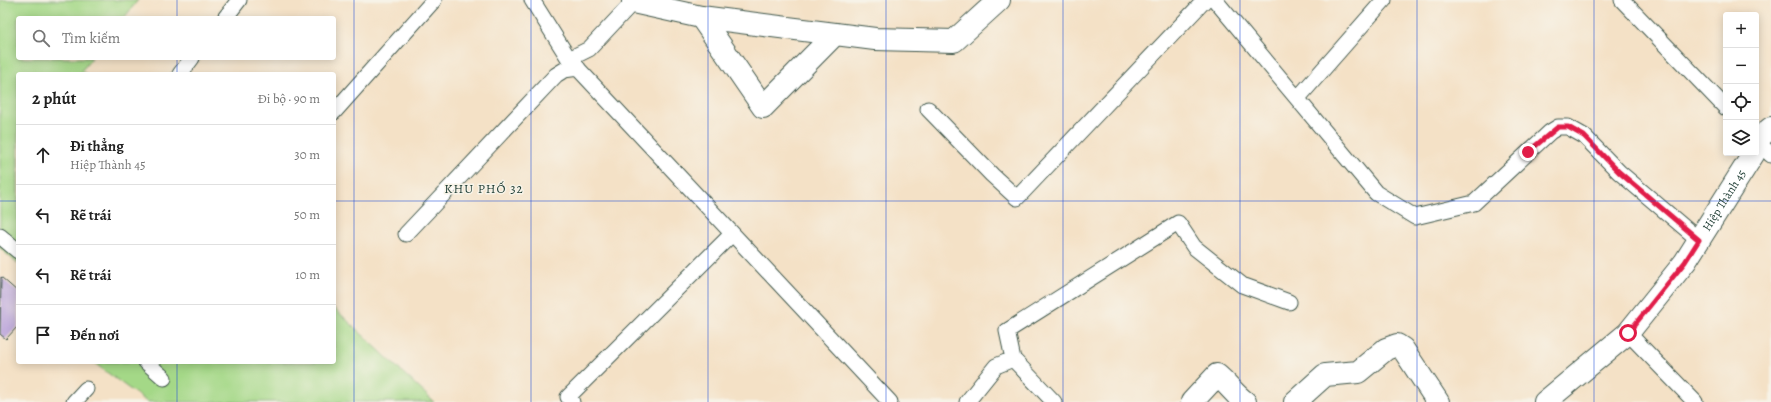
<!DOCTYPE html>
<html lang="vi">
<meta charset="utf-8">
<style>
body{margin:0;font-family:Alegreya,serif;background:#f6f6f6;color:#222}
.controls{position:absolute;right:12px;top:12px;display:grid;overflow:hidden;border-radius:4px;box-shadow:0 2px 10px #0003}
.controls button{width:36px;height:36px;display:grid;place-items:center;padding:0;border:0;border-bottom:1px solid #e0e0e0;background:#fff;color:#222;font:20px sans-serif}
.stop{position:absolute;width:12px;height:12px;margin:-9px;border:3px solid #e11d48;border-radius:50%;background:#fff}
.stop.end{background:#e11d48;border-color:#fff;box-shadow:0 1px 4px #0008}
.list{margin:0;padding:0;list-style:none}
h2{display:flex;justify-content:space-between;align-items:center;height:52px;margin:0;padding:0 16px;font-size:17px}
h2 small{font-size:13px;font-weight:400;color:#767676}
.list li{display:grid;grid-template-columns:26px 1fr auto;gap:12px;align-items:center;box-sizing:border-box;height:60px;padding:0 16px;border-top:1px solid #e0e0e0}
.list b{display:block;font-size:15px;white-space:nowrap}
.list p{margin:0;font-size:13px;white-space:nowrap;color:#767676}
.list em{font-size:13px;font-style:normal;color:#767676}
.icon{flex:none;width:22px;height:22px;fill:none;stroke:currentColor;stroke-width:2;stroke-linecap:round;stroke-linejoin:round}
.map{position:relative;flex:none;width:1771px;height:402px;overflow:hidden}
.search{position:absolute;background:#fff;box-shadow:0 2px 10px #0003;left:16px;top:16px;width:320px;height:44px;display:flex;align-items:center;gap:10px;box-sizing:border-box;padding:0 14px;border-radius:4px;color:#767676;font-size:15px}
.panel{position:absolute;background:#fff;box-shadow:0 2px 10px #0003;left:16px;top:72px;width:320px;height:292px;border-radius:4px}
.map>svg:first-child{display:block}
.green{fill:#a4d887;stroke:#628a5e}
.building{fill:#b49bd9}
.lines{fill:none;stroke-linecap:round;stroke-linejoin:round}
.lane-casing{stroke:#3f564a;stroke-width:17}
.street-casing{stroke:#3f564a;stroke-width:24}
.lane{stroke:#fff;stroke-width:15}
.street{stroke:#fff;stroke-width:22}
.route{stroke:#e11d48;stroke-width:5}
.grid{fill:none;stroke:#1d4ed8;stroke-width:1;stroke-opacity:0.55}
.labels{text-anchor:middle;dominant-baseline:central;stroke-width:3;stroke-linejoin:round;paint-order:stroke}
.street-label{font-size:12px;fill:#1f3d34;stroke:#f7f3e8}
.neighbourhood-label{font-size:13px;letter-spacing:1px;fill:#1f3d34;stroke:#f7f3e8}
</style>
<div class="map">
<svg width="1771" height="402" viewBox="0 0 1771 402">
<rect width="100%" height="100%" fill="#f7f3e8"/>
<filter id="ink" filterUnits="userSpaceOnUse"><feTurbulence type="fractalNoise" baseFrequency=".025" numOctaves="2"/><feDisplacementMap in="SourceGraphic" scale="8" xChannelSelector="R" yChannelSelector="G"/><feConvolveMatrix kernelMatrix="1 2 1 2 8 2 1 2 1" color-interpolation-filters="sRGB"/></filter>
<filter id="wash" filterUnits="userSpaceOnUse"><feTurbulence type="fractalNoise" baseFrequency=".012" numOctaves="4" result="noise"/><feDisplacementMap in="SourceGraphic" scale="16" xChannelSelector="R" yChannelSelector="G"/><feGaussianBlur stdDeviation="0.9" result="paint"/><feColorMatrix in="noise" values="0 0 0 0 0 0 0 0 0 0 0 0 0 0 0 0 0 1.4 0 .05"/><feComposite in="paint" operator="in"/></filter>
<g filter="url(#wash)">
<rect width="100%" height="100%" fill="#f4e1c6"/>
<!-- green -->
<path class="green" d="M0,0H138L124,18H18V58H92L82,70L86,74H18V264L0,248Z
M334,308L434,402H147L93,362H334Z"/>
<g id="blocks">
<!-- building -->
<path class="building" d="M1,277L18,292V326L6,339L0,334Z"/>
</g>
</g>
<g filter="url(#ink)">
<use href="#blocks" fill-opacity="0" stroke="#3f564a" stroke-width="1"/>
<g class="lines">
<!-- lane casing -->
<g class="lane-casing">
<path id="lane" d="M532,0L569,59L890,402
M1215,0L1376,193L1415,217L1474,203L1550,132L1558,127H1568L1584,136L1619,172L1699,240
M1622,0L1726,108
M225,18L239,0
M569,59L589,49L633,2
M180,74L192,58
M1298,98L1384,0
M928,109L992,175L1017,198L1205,0
M334,112L434,0
M1756,140L1771,155
M406,234L556,75L564,70L578,68
M0,236L18,251
M1628,333L1695,402
M146,362L164,378
M74,402L86,389
M572,402L568,397L732,234
M967,402L996,366L1013,359
M1054,402L1013,359L1007,331L1178,223L1194,247L1242,285L1289,302"/>
</g>
<!-- street casing -->
<g class="street-casing">
<g id="street">
<path d="M633,2L701,17L875,39L954,41L999,0"/>
<path d="M701,17L763,107L835,34"/>
<path d="M1756,142V140L1771,128"/>
<path d="M1192,402L1217,375C1228,384 1234,394 1245,402"/>
<path d="M1295,402L1325,375L1358,372L1386,349L1397,345L1403,349L1438,402"/>
<path id="s1" d="M1545,402L1628,333L1685,262L1754,153"/>
</g>
</g>
<!-- lane -->
<use href="#lane" class="lane"/>
<!-- street -->
<use href="#street" class="street"/>
</g>
</g>
<g class="lines" filter="url(#ink)">
<!-- route -->
<path class="route" d="M1528,152L1558,127H1568L1584,136L1619,172L1699,240L1685,262L1628,333"/>
</g>
<!-- grid -->
<path class="grid" d="M177,0V18M354,0V402M531,0V402M708,0V402M886,0V402M1063,0V402M1240,0V402M1417,0V402M1594,0V402M177,58V74M0,201H18M334,201H1771M177,362V402"/>
<g class="labels">
<!-- street labels -->
<g class="street-label">
<text stroke="none"><textPath href="#s1" startOffset="272">Hiệp Thành 45</textPath></text>
</g>
<!-- neighbourhood labels -->
<g class="neighbourhood-label">
<text x="484" y="188">KHU PHỐ 32</text>
</g>
</g>
</svg>
<div class="controls">
<button>+</button>
<button>−</button>
<button><svg class="icon" aria-label="locate" viewBox="0 0 24 24"><circle cx="12" cy="12" r="6"/><path d="M12 2v4M12 18v4M2 12h4M18 12h4"/></svg></button>
<button><svg class="icon" aria-label="layers" viewBox="0 0 24 24"><path d="M12 4l9 5-9 5-9-5zM3 14l9 5 9-5"/></svg></button>
</div>
<div class="stop" style="left:1628px;top:333px"></div>
<div class="stop end" style="left:1528px;top:152px"></div>
<div class="search"><svg class="icon" aria-label="search" viewBox="0 0 24 24"><circle cx="10" cy="10" r="6"/><path d="M15 15l6 6"/></svg>Tìm kiếm</div>
<section class="panel">
<h2>2 phút<small>Đi bộ · 90 m</small></h2>
<ul class="list">
<li><svg class="icon" aria-label="ahead" viewBox="0 0 24 24"><path d="M12 20V5M6 11l6-6 6 6"/></svg><div><b>Đi thẳng</b><p>Hiệp Thành 45</p></div><em>30 m</em></li>
<li><svg class="icon" aria-label="left" viewBox="0 0 24 24"><path d="M17 20v-9H6M10 6l-5 5 5 5"/></svg><div><b>Rẽ trái</b></div><em>50 m</em></li>
<li><svg class="icon" aria-label="left" viewBox="0 0 24 24"><path d="M17 20v-9H6M10 6l-5 5 5 5"/></svg><div><b>Rẽ trái</b></div><em>10 m</em></li>
<li><svg class="icon" aria-label="arrive" viewBox="0 0 24 24"><path d="M6 21V4h12l-3 4 3 4H6"/></svg><div><b>Đến nơi</b></div></li>
</ul>
</section>
</div>
